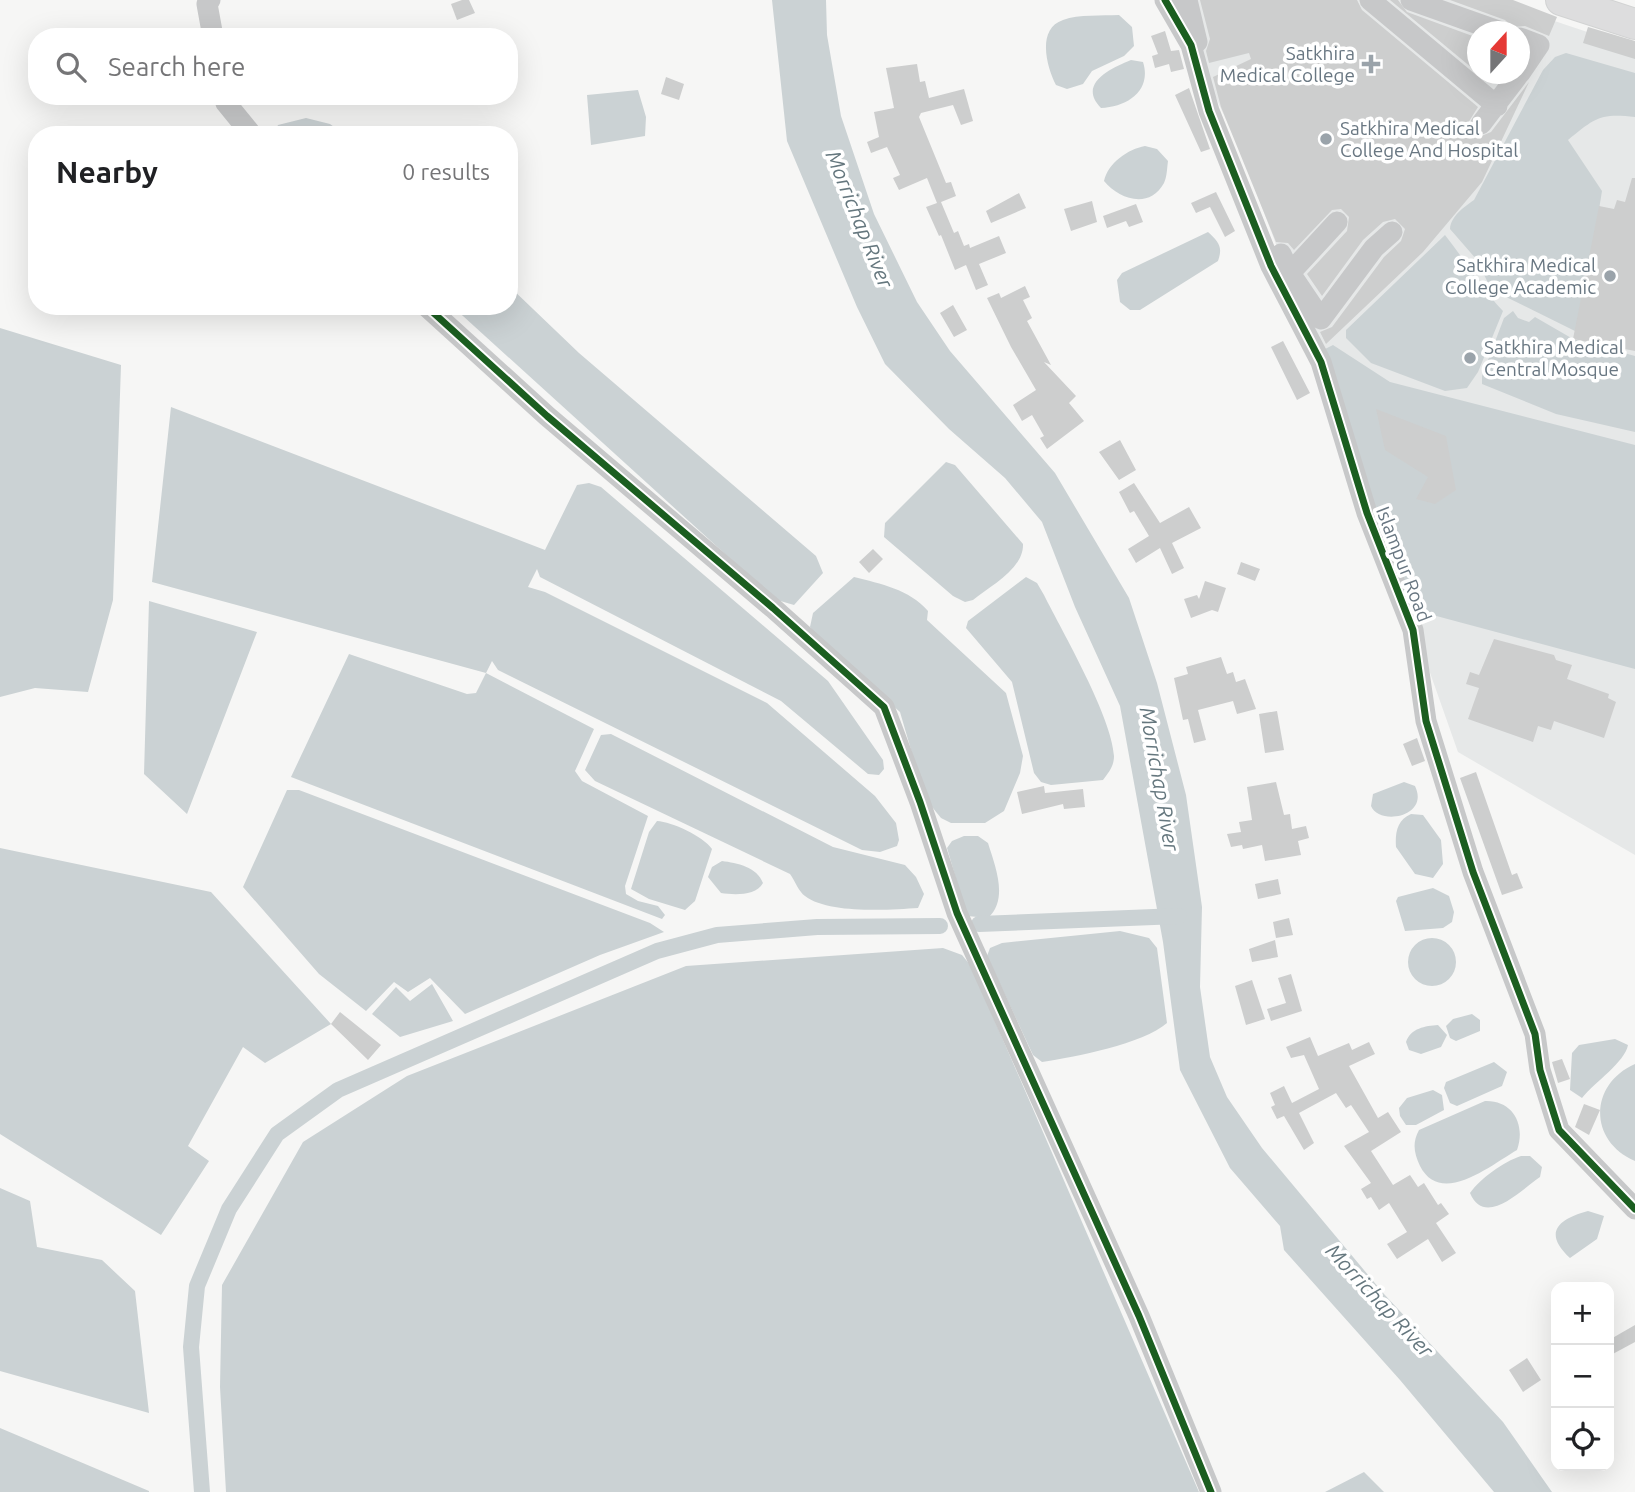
<!DOCTYPE html>
<meta charset="utf-8">
<style>
body{margin:0;font-family:Ubuntu,sans-serif;background:#f2f2f2;color:#202124}
.controls{position:absolute;right:21px;bottom:21px;display:grid;overflow:hidden;border-radius:14px;box-shadow:0 7px 28px #0002}
.controls button{width:63px;height:63px;display:grid;place-items:center;padding:0;border:0;border-bottom:2px solid #e0e0e0;background:#fff;color:#202124;font:35px sans-serif}
.compass{position:absolute;left:1467px;top:21px;width:63px;height:63px;border-radius:50%;background:#fff;box-shadow:0 7px 28px #0002;rotate:21deg}
.list{margin:0;padding:0;list-style:none}
h2{display:flex;justify-content:space-between;align-items:center;height:91px;margin:0;padding:0 28px;font-size:30px}
h2 small{font-size:23px;font-weight:400;color:#757577}
.icon{flex:none;width:38px;height:38px;fill:none;stroke:currentColor;stroke-width:2;stroke-linecap:round;stroke-linejoin:round}
.map{position:relative;flex:none;width:1635px;height:1492px;overflow:hidden}
.search{position:absolute;background:#fff;box-shadow:0 7px 28px #0002;left:28px;top:28px;width:490px;height:77px;display:flex;align-items:center;gap:18px;box-sizing:border-box;padding:0 24px;border-radius:28px;color:#757577;font-size:26px}
.panel{position:absolute;background:#fff;box-shadow:0 7px 28px #0002;left:28px;top:126px;width:490px;height:189px;border-radius:28px}
.map>svg:first-child{display:block}
.built{fill:#e6e8e8;fill-rule:evenodd}
.water{fill:#cbd2d4}
.lines{fill:none;stroke-linecap:round;stroke-linejoin:round}
.canal{stroke:#cbd2d4;stroke-width:16}
.building{fill:#cdcece}
.highway-casing{stroke:#d2d3d3;stroke-width:32}
.minor{stroke:#c7c8c9;stroke-width:21}
.highway{stroke:#ddddde;stroke-width:30}
.cycleway-casing{stroke:#fff;stroke-width:11}
.cycleway{stroke:#1b5e20;stroke-width:7}
.poi-dot{fill:#9aa3aa;stroke:#fff;stroke-width:2.5}
.labels{text-anchor:middle;dominant-baseline:central;stroke-width:7;stroke-linejoin:round;paint-order:stroke}
.poi-label{font-size:19px;fill:#697782;stroke:#fff;text-anchor:end}
.street-label{font-size:19px;fill:#697782;stroke:#fff}
.water-label{font-size:21px;font-style:italic;fill:#65777e;stroke:#fff}
</style>
<div class="map">
<svg width="1635" height="1492" viewBox="0 0 1635 1492">
<rect width="100%" height="100%" fill="#f6f6f5"/>
<!-- built -->
<path class="built" d="M1172,0H1492L1635,48V855L1458,752L1320,361L1245,162ZM1478,32H1520V74H1478Z"/>
<!-- water -->
<path class="water" d="M772,0H826L827,35L841,116L874,214L917,302L950,351L1055,473L1129,598L1157,683L1186,795L1202,907L1200,987L1210,1057L1227,1097L1262,1148L1384,1294L1503,1422L1552,1492H1494L1400,1380L1284,1250L1280,1226L1230,1168L1180,1070L1163,942L1120,706L1075,607L1042,522L1005,478L949,429L885,364L857,307L787,141Z
M1119,15L1132,27L1134,46L1124,56L1092,71L1083,84L1067,89L1056,85C1047,68 1036,29 1063,20C1079,14 1102,16 1119,15Z
M1566,53L1635,73V117C1600,113 1595,118 1568,140L1602,191L1579,333L1500,294L1488,283L1477,260L1450,229C1451,216 1464,207 1474,200L1543,70L1555,57Z
M1131,60L1143,62C1152,90 1128,107 1101,108C1077,84 1111,68 1131,60Z
M638,90L646,117L645,136L591,145L587,95Z
M306,118L330,124L345,135H273L278,125Z
M1145,146L1157,149L1168,161C1167,168 1167,177 1164,183C1149,210 1119,199 1104,181C1108,163 1128,149 1145,146Z
M1208,232C1219,242 1223,247 1218,261L1140,310H1130L1120,302L1117,280L1122,273Z
M1445,235C1465,260 1481,288 1503,311L1478,372L1467,388L1445,391L1371,363L1346,338V330Z
M509,286L579,353L816,556L823,573L794,605L777,600L756,582L452,306H509Z
M1513,311L1518,318L1529,322L1535,317L1573,339L1635,356V432L1556,414L1482,384V376L1504,318Z
M0,328L121,365L113,600L88,692L35,688L0,697Z
M1333,345L1390,382L1635,445V669L1414,610L1322,370L1323,350Z
M171,407L545,550L577,485L589,483L601,487L828,681L883,760L884,769L879,775L868,774L781,701L540,577L537,569L528,587L545,592L767,703L875,796L896,823L899,840L897,846L880,852L862,850L498,670L492,661L486,673L594,729L575,771L582,781L648,816L625,886L626,894L638,901L658,906L665,915L662,919L291,777L349,654L467,694L476,693L486,673L152,582Z
M946,462L955,465L1023,544C1024,569 990,586 973,600L965,602L953,596L884,537L885,523Z
M854,577C881,584 909,589 928,611L927,620L1006,693L1023,756L1020,773L1004,811L985,823H951L941,818L928,802L921,784L900,712L822,643L810,627L813,613Z
M1026,577L1037,583L1044,595C1063,633 1112,717 1114,756C1114,766 1109,772 1103,780L1051,785L1041,782L1034,773L1012,682L966,628L968,621Z
M149,601L257,632L187,814L144,774Z
M611,734L833,847L905,865L916,877L924,894L918,908C889,910 828,914 805,896C799,892 795,881 790,874L595,781L585,770L601,735Z
M1404,782L1415,786C1430,817 1379,826 1371,806L1373,794Z
M287,790H299L650,923L664,932L600,955L465,1014L430,978L408,992L394,982L366,1011L319,974L243,887Z
M1411,814L1423,815L1441,840L1443,864L1433,878L1415,874L1396,847C1395,833 1397,820 1411,814Z
M657,821C672,822 703,836 712,849L695,901L685,910L649,899L631,889L649,832Z
M964,836H978L988,843C995,866 1009,899 988,918L967,916L947,848L952,841Z
M0,848L211,892L331,1024L265,1063L243,1047L188,1146L209,1161L161,1235L0,1134Z
M722,861C737,863 757,867 763,883C756,896 734,895 721,893L708,877L712,867Z
M1433,888L1449,896L1454,912L1452,922L1443,928L1405,931L1396,901L1398,897Z
M1120,931L1149,938L1157,948L1167,1023C1143,1044 1075,1057 1042,1062L1033,1055L987,956L990,948L1002,943Z
M1408 962a24 24 0 1 1 48 0a24 24 0 1 1-48 0Z
M943,948L962,955L971,966L1199,1492H226L220,1387L222,1285L303,1142L407,1076L686,966Z
M432,984L453,1021L400,1037L372,1014L396,987L410,1001Z
M1472,1014L1480,1020V1031L1456,1041L1450,1038L1446,1026L1453,1019Z
M1438,1025L1447,1035L1441,1047L1421,1054L1409,1050L1406,1042C1411,1028 1425,1026 1438,1025Z
M1615,1039L1628,1045C1625,1062 1595,1082 1582,1098L1570,1090L1572,1053L1579,1045Z
M1494,1062L1507,1072L1502,1086L1457,1106L1450,1103L1444,1088L1446,1082Z
M1635,1064V1161C1588,1141 1589,1084 1635,1064Z
M1433,1090L1442,1095L1444,1110L1416,1125H1406L1400,1116L1399,1108L1407,1098Z
M1485,1101C1513,1100 1526,1125 1517,1150C1491,1165 1441,1207 1420,1166C1414,1153 1412,1143 1419,1130Z
M1521,1156H1530L1542,1167L1540,1177C1521,1190 1485,1228 1470,1193C1481,1178 1503,1162 1521,1156Z
M0,1188L30,1201L37,1247L102,1260L135,1291L149,1413L0,1371Z
M1588,1211L1604,1216L1597,1239L1570,1258C1542,1232 1559,1219 1588,1211Z
M0,1428L149,1491V1492H0Z
M1364,1472L1384,1492H1325Z"/>
<g class="lines">
<!-- canal -->
<path class="canal" d="M979,924L1179,916
M202,1492L191,1347L197,1286L229,1209L277,1134L338,1090L657,951L717,935L817,927L940,926"/>
</g>
<!-- building -->
<path class="building" d="M462,0H469L475,13L457,20L451,4Z
M1200,0H1357L1362,10L1478,107L1468,123L1469,130L1479,137L1491,132L1529,82L1482,182L1423,252L1326,344L1320,332L1332,327L1384,257L1401,241L1405,229L1395,219L1383,222L1363,240L1322,296L1307,274L1347,231L1349,217L1341,209L1332,210L1294,250L1288,243L1276,242L1221,107L1213,77L1251,59L1249,53L1209,63L1206,51L1210,39Z
M1390,0H1398L1407,12L1478,38V73Z
M1450,0H1513L1557,17L1549,36L1525,26L1513,27L1505,20Z
M1588,27L1635,41V59L1583,43Z
M1165,31L1171,51L1179,50L1184,69L1171,72L1169,64L1155,68L1152,56L1158,54L1151,36Z
M917,64L920,82L925,81L929,98L964,89L973,121L961,125L953,105L921,113L919,117L946,183L951,182L956,196L941,202L954,233L958,231L964,246L969,244L970,248L999,236L1006,253L979,264L988,285L976,290L966,265L955,270L941,235L939,236L926,207L937,203L927,178L899,190L893,178L900,175L887,147L871,153L867,142L879,137L874,112L894,108L886,68Z
M666,77L684,84L679,100L661,94Z
M1189,88L1210,149L1201,152L1175,95Z
M1632,178H1635V351L1573,339L1599,206L1614,209L1617,200L1625,202Z
M1216,192L1235,231L1225,237L1210,207L1196,213L1191,203Z
M1019,193L1026,208L991,223L986,211Z
M1092,201L1097,222L1071,231L1064,209Z
M1136,204L1143,222L1129,227L1126,221L1107,228L1103,216Z
M1025,286L1030,297L1023,300L1032,318L1027,321L1051,365L1044,362L1076,396L1069,403L1084,421L1047,449L1040,438L1044,436L1032,415L1022,421L1013,405L1036,390L1011,347L987,298L999,293L1001,298Z
M953,305L967,330L954,337L940,313Z
M1283,341L1310,393L1297,400L1271,347Z
M1376,409L1446,436L1456,490L1435,504L1416,499L1428,477L1385,450Z
M1120,440L1136,470L1119,480L1099,452Z
M1134,483L1160,523L1189,507L1201,528L1172,543L1184,568L1172,574L1160,548L1136,563L1128,549L1149,536L1134,511L1130,513L1119,492Z
M873,549L883,559L869,573L859,562Z
M1241,562L1260,569L1255,581L1237,574Z
M1205,581L1226,588L1218,612L1212,610L1191,618L1184,599L1197,595L1199,599Z
M1494,639L1554,655L1556,660L1572,665L1567,679L1609,694L1608,698L1616,702L1604,738L1554,721L1551,730L1538,726L1533,742L1468,719L1479,688L1466,684L1470,672L1479,675Z
M1221,657L1227,674L1233,672L1236,682L1245,679L1256,709L1237,714L1233,701L1198,710L1206,740L1194,743L1188,719L1183,720L1174,678L1188,674L1186,667Z
M1277,711L1284,750L1265,753L1259,714Z
M1417,738L1425,761L1412,766L1403,744Z
M1476,772L1512,875L1517,873L1523,888L1502,895L1460,778Z
M1276,782L1284,815L1290,814L1292,829L1306,826L1309,838L1298,841L1301,855L1265,861L1262,845L1243,849L1242,845L1231,847L1227,834L1241,832L1239,822L1252,820L1247,787Z
M1044,786L1045,793L1083,789L1085,807L1064,809L1063,804L1022,814L1017,792Z
M1278,879L1281,894L1258,899L1255,884Z
M1289,918L1293,935L1276,938L1273,922Z
M1275,940L1278,957L1252,962L1249,949Z
M1291,974L1302,1011L1271,1021L1267,1009L1286,1003L1278,978Z
M1252,980L1265,1019L1246,1025L1235,986Z
M340,1012L381,1045L368,1060L331,1024Z
M1310,1037L1318,1056L1349,1043L1352,1050L1369,1042L1375,1054L1349,1066L1378,1118L1388,1112L1401,1132L1371,1151L1393,1185L1410,1175L1418,1187L1424,1183L1438,1205L1441,1203L1449,1214L1436,1223L1456,1253L1442,1262L1428,1239L1397,1259L1387,1244L1407,1232L1389,1203L1379,1210L1371,1197L1367,1199L1361,1189L1371,1183L1344,1146L1369,1132L1351,1105L1346,1108L1336,1093L1299,1113L1314,1143L1304,1150L1284,1116L1277,1119L1271,1107L1275,1105L1270,1093L1284,1086L1292,1103L1319,1089L1304,1055L1291,1058L1286,1047Z
M1562,1059L1570,1079L1558,1083L1552,1062Z
M1584,1104L1600,1110L1589,1135L1575,1127Z
M1635,1325V1342L1609,1356V1340Z
M1527,1358L1541,1380L1523,1392L1509,1370Z"/>
<g class="lines">
<!-- highway casing -->
<g class="highway-casing">
<path id="highway" d="M1561,0L1635,24"/>
</g>
<!-- minor -->
<path class="minor" d="M210,0L207,4L213,37
M1165,0L1191,45L1209,111L1271,266L1321,362L1367,513L1413,630L1426,721L1473,872L1535,1034L1540,1070L1559,1130L1635,1209
M1187,0L1197,42
M1370,0L1497,106
M1411,0L1501,32
M1520,38L1539,45L1520,73
M224,96L226,103L252,135
M1481,124L1519,74
M1281,254L1290,273L1321,319L1374,248L1392,232
M1290,273L1337,222
M426,306L547,416L773,608L884,707L920,802L957,913L1139,1316L1211,1492"/>
<!-- highway -->
<use href="#highway" class="highway"/>
<!-- cycleway casing -->
<g class="cycleway-casing">
<path id="cycleway" d="M1165,0L1191,45L1209,111L1271,266L1321,362L1367,513L1413,630L1426,721L1473,872L1535,1034L1540,1070L1559,1130L1635,1209
M426,306L547,416L773,608L884,707L920,802L957,913L1139,1316L1211,1492"/>
</g>
<!-- cycleway -->
<use href="#cycleway" class="cycleway"/>
</g>
<!-- markers -->
<g class="poi-dot">
<path d="M1367.5 53.5h7v7h7v7h-7v7h-7v-7h-7v-7h7z"/>
<circle cx="1326" cy="139" r="7"/>
<circle cx="1610" cy="276" r="7"/>
<circle cx="1470" cy="358" r="7"/>
</g>
<g class="labels">
<!-- poi labels -->
<g class="poi-label">
<text x="1355" y="53">Satkhira<tspan x="1355" dy="22">Medical College</tspan></text>
<text x="1340" y="128" text-anchor="start">Satkhira Medical<tspan x="1340" dy="22">College And Hospital</tspan></text>
<text x="1596" y="265">Satkhira Medical<tspan x="1596" dy="22">College Academic</tspan></text>
<text x="1484" y="347" text-anchor="start">Satkhira Medical<tspan x="1484" dy="22">Central Mosque</tspan></text>
</g>
<!-- street labels -->
<g class="street-label">
<text transform="translate(1404 564) rotate(69)">Islampur Road</text>
</g>
<!-- water labels -->
<g class="water-label">
<text transform="translate(860 219) rotate(68)">Morrichap River</text>
<text transform="translate(1160 779) rotate(80)">Morrichap River</text>
<text transform="translate(1380 1300) rotate(47)">Morrichap River</text>
</g>
</g>
</svg>
<div class="controls">
<button>+</button>
<button>−</button>
<button><svg class="icon" aria-label="locate" viewBox="0 0 24 24"><circle cx="12" cy="12" r="6"/><path d="M12 2v4M12 18v4M2 12h4M18 12h4"/></svg></button>
</div>
<svg class="compass" viewBox="-18 -18 36 36"><path d="M0-13l5 13h-10z" fill="#e53935"/><path d="M0 13l5-13h-10z" fill="#757577"/></svg>
<div class="search"><svg class="icon" aria-label="search" viewBox="0 0 24 24"><circle cx="10" cy="10" r="6"/><path d="M15 15l6 6"/></svg>Search here</div>
<section class="panel">
<h2>Nearby<small>0 results</small></h2>
<ul class="list">
</ul>
</section>
</div>
